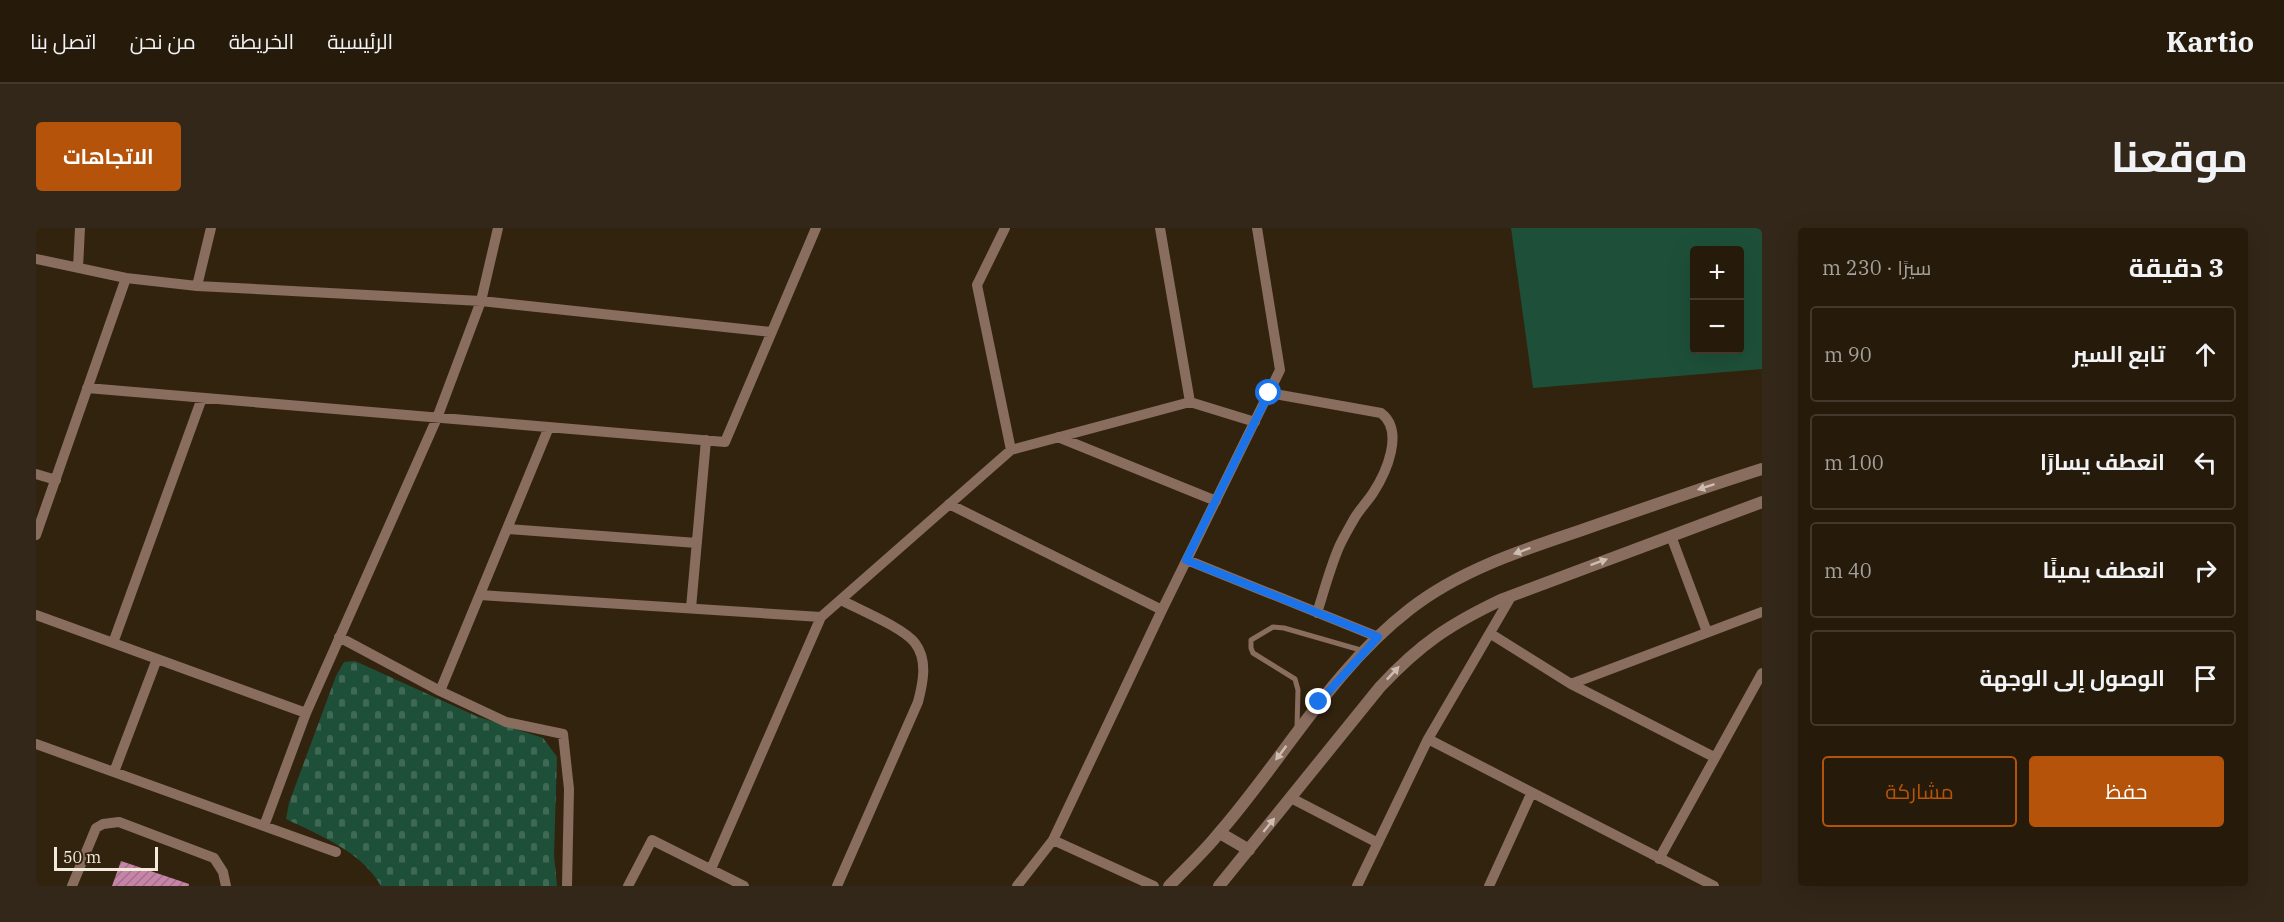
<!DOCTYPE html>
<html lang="ar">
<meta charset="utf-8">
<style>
body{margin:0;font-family:"IBM Plex Serif",Cairo,serif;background:#322718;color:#f1f3f6;direction:rtl}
.controls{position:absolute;right:18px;top:18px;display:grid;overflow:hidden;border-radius:6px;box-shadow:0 6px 24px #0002}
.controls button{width:54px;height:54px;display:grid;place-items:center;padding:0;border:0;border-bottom:2px solid #42382b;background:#261a0a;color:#f1f3f6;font:30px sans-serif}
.scale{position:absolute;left:18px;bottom:15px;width:104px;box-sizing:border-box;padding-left:6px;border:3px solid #f3e9dd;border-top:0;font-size:16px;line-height:21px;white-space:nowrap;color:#f3e9dd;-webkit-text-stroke:4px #32230e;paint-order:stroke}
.stop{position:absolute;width:18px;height:18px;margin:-14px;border:4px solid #1a73e8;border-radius:50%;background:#fff}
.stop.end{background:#1a73e8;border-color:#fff;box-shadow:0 2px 6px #0008}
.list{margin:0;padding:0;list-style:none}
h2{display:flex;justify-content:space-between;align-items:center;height:78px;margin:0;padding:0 24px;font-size:26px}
h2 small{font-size:20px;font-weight:400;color:#a4a19c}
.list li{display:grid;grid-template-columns:39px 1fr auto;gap:18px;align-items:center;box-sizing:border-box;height:96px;margin:0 12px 12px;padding:0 12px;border:2px solid #42382b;border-radius:6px}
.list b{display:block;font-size:22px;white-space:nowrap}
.list em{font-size:20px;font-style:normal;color:#a4a19c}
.actions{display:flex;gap:12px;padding:18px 24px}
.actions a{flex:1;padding:14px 0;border:2px solid #b45309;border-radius:6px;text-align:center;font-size:21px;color:#b45309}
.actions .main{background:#b45309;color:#fff}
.icon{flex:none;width:33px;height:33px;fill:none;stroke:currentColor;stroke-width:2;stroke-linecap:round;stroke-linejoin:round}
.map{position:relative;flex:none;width:1726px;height:658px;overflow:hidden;direction:ltr;border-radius:6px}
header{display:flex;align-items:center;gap:36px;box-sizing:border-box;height:84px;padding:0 30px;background:#261a0a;border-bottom:2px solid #42382b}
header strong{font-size:28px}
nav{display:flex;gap:33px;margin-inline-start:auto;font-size:21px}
.intro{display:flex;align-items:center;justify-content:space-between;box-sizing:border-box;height:144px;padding:0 36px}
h1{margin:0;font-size:42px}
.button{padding:15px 27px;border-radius:6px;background:#b45309;color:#fff;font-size:21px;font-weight:700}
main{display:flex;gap:36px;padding:0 36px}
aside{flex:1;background:#261a0a;border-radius:6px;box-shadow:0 6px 24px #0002}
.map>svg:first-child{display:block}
.green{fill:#1e5039;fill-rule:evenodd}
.cemetery{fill:url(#cemetery-stones)}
.building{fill:url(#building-hatch)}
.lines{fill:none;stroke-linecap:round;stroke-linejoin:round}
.service{stroke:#896d5f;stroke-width:5}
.minor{stroke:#896d5f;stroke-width:10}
.tertiary{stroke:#896d5f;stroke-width:12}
.oneway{fill:#cebeb1}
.route{stroke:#1a73e8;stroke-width:8}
</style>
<header>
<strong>Kartio</strong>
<nav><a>الرئيسية</a><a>الخريطة</a><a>من نحن</a><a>اتصل بنا</a></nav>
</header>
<div class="intro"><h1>موقعنا</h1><a class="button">الاتجاهات</a></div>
<main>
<aside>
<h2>3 دقيقة<small>سيرًا · 230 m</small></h2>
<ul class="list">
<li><svg class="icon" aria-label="ahead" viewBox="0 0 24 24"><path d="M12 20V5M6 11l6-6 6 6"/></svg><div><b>تابع السير</b></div><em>90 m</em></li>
<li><svg class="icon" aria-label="left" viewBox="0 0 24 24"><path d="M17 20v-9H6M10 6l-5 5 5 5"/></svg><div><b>انعطف يسارًا</b></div><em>100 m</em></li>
<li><svg class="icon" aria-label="right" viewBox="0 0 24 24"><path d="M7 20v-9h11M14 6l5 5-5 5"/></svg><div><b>انعطف يمينًا</b></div><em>40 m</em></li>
<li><svg class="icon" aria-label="arrive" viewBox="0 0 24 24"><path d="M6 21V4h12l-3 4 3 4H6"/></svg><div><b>الوصول إلى الوجهة</b></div></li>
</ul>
<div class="actions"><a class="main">حفظ</a><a>مشاركة</a></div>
</aside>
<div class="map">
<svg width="1726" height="658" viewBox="0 0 1726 658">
<defs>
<pattern id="cemetery-stones" width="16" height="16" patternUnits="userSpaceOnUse" patternTransform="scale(1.5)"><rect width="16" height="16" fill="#1e5039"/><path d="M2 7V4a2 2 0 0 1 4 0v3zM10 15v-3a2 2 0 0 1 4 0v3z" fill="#3f6955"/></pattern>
<pattern id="building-hatch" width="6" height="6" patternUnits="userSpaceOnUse" patternTransform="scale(1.5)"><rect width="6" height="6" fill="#c685a8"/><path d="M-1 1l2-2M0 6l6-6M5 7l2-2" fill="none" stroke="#a07289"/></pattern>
</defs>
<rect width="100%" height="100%" fill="#32230e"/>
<!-- green -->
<path class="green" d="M1475,0H1726V141L1497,160ZM1658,22H1704V122H1658Z"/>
<!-- cemetery -->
<path class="cemetery" d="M319,433L440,488L507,510L521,529L518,627L521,658H345C326,624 285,608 250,591L253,575L300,448L308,434Z"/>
<!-- building -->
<path class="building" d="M85,633L153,656V658H76Z"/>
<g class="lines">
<!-- service -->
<path class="service" d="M1261,499L1262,462L1259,451L1217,425L1215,420V412L1237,399L1248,400L1328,423"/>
<!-- minor -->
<path class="minor" d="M969,0L941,57L975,222
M1124,0L1154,174L1219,194
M0,31L90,50L161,58L445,73L735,104
M42,40L44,0
M161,58L175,0
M51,160L689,214L780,0
M1233,165L1345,185C1369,203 1350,245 1337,265C1331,274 1323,282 1318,291C1313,300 1307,310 1303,319C1294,340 1288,363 1281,385
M1022,209L1180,273
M0,246L20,252
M913,276L1126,382
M471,301L661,315
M0,307L90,50
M1635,308L1671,404
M1151,332L1342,409
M444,367L785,389
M655,380L670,212
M0,387L270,485
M1455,406L1535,456L1678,529
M303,409L404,463L470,494L527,506L533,561L531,658
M77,415L166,170
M1535,456L1726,384
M404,463L513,199
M1392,511L1678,658
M0,516L300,624
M78,544L121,431
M1255,570L1342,615
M228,598L270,485L401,190L445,73L462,0
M1017,612L1118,658
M1623,631L1726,445
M675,641L785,389L975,222L1154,174
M36,658L60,600L67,596L83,594L178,630L187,644L190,658
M592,658L616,612L708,658
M801,658L882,474C887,455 892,432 879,415C868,400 822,381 805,372
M981,658L1017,612L1126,382L1244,142L1221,0
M1321,658L1392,511L1476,367
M1453,658L1495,566"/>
<!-- tertiary -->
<path class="tertiary" d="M1184,605L1213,622
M1133,658C1150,640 1168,624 1183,605C1247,532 1295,442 1374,381C1424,342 1486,322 1546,302C1606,281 1666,260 1726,241
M1183,658L1344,459C1384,416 1414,396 1467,371L1726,274"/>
</g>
<!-- one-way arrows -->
<defs><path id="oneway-solid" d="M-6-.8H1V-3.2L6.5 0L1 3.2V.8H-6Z" transform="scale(1.5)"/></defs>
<g class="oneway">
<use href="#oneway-solid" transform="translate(1670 259) rotate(162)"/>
<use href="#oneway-solid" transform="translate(1486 323) rotate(160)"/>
<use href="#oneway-solid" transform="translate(1563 334) rotate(-20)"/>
<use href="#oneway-solid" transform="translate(1357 445) rotate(-47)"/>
<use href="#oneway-solid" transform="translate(1245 525) rotate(127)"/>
<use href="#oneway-solid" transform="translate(1233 597) rotate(-51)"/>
</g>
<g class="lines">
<!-- route -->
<path class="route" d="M1233,165L1150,332L1342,409L1283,474"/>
</g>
</svg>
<div class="controls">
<button>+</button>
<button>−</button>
</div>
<div class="scale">50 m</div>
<div class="stop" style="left:1233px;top:165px"></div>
<div class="stop end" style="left:1283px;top:474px"></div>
</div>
</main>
